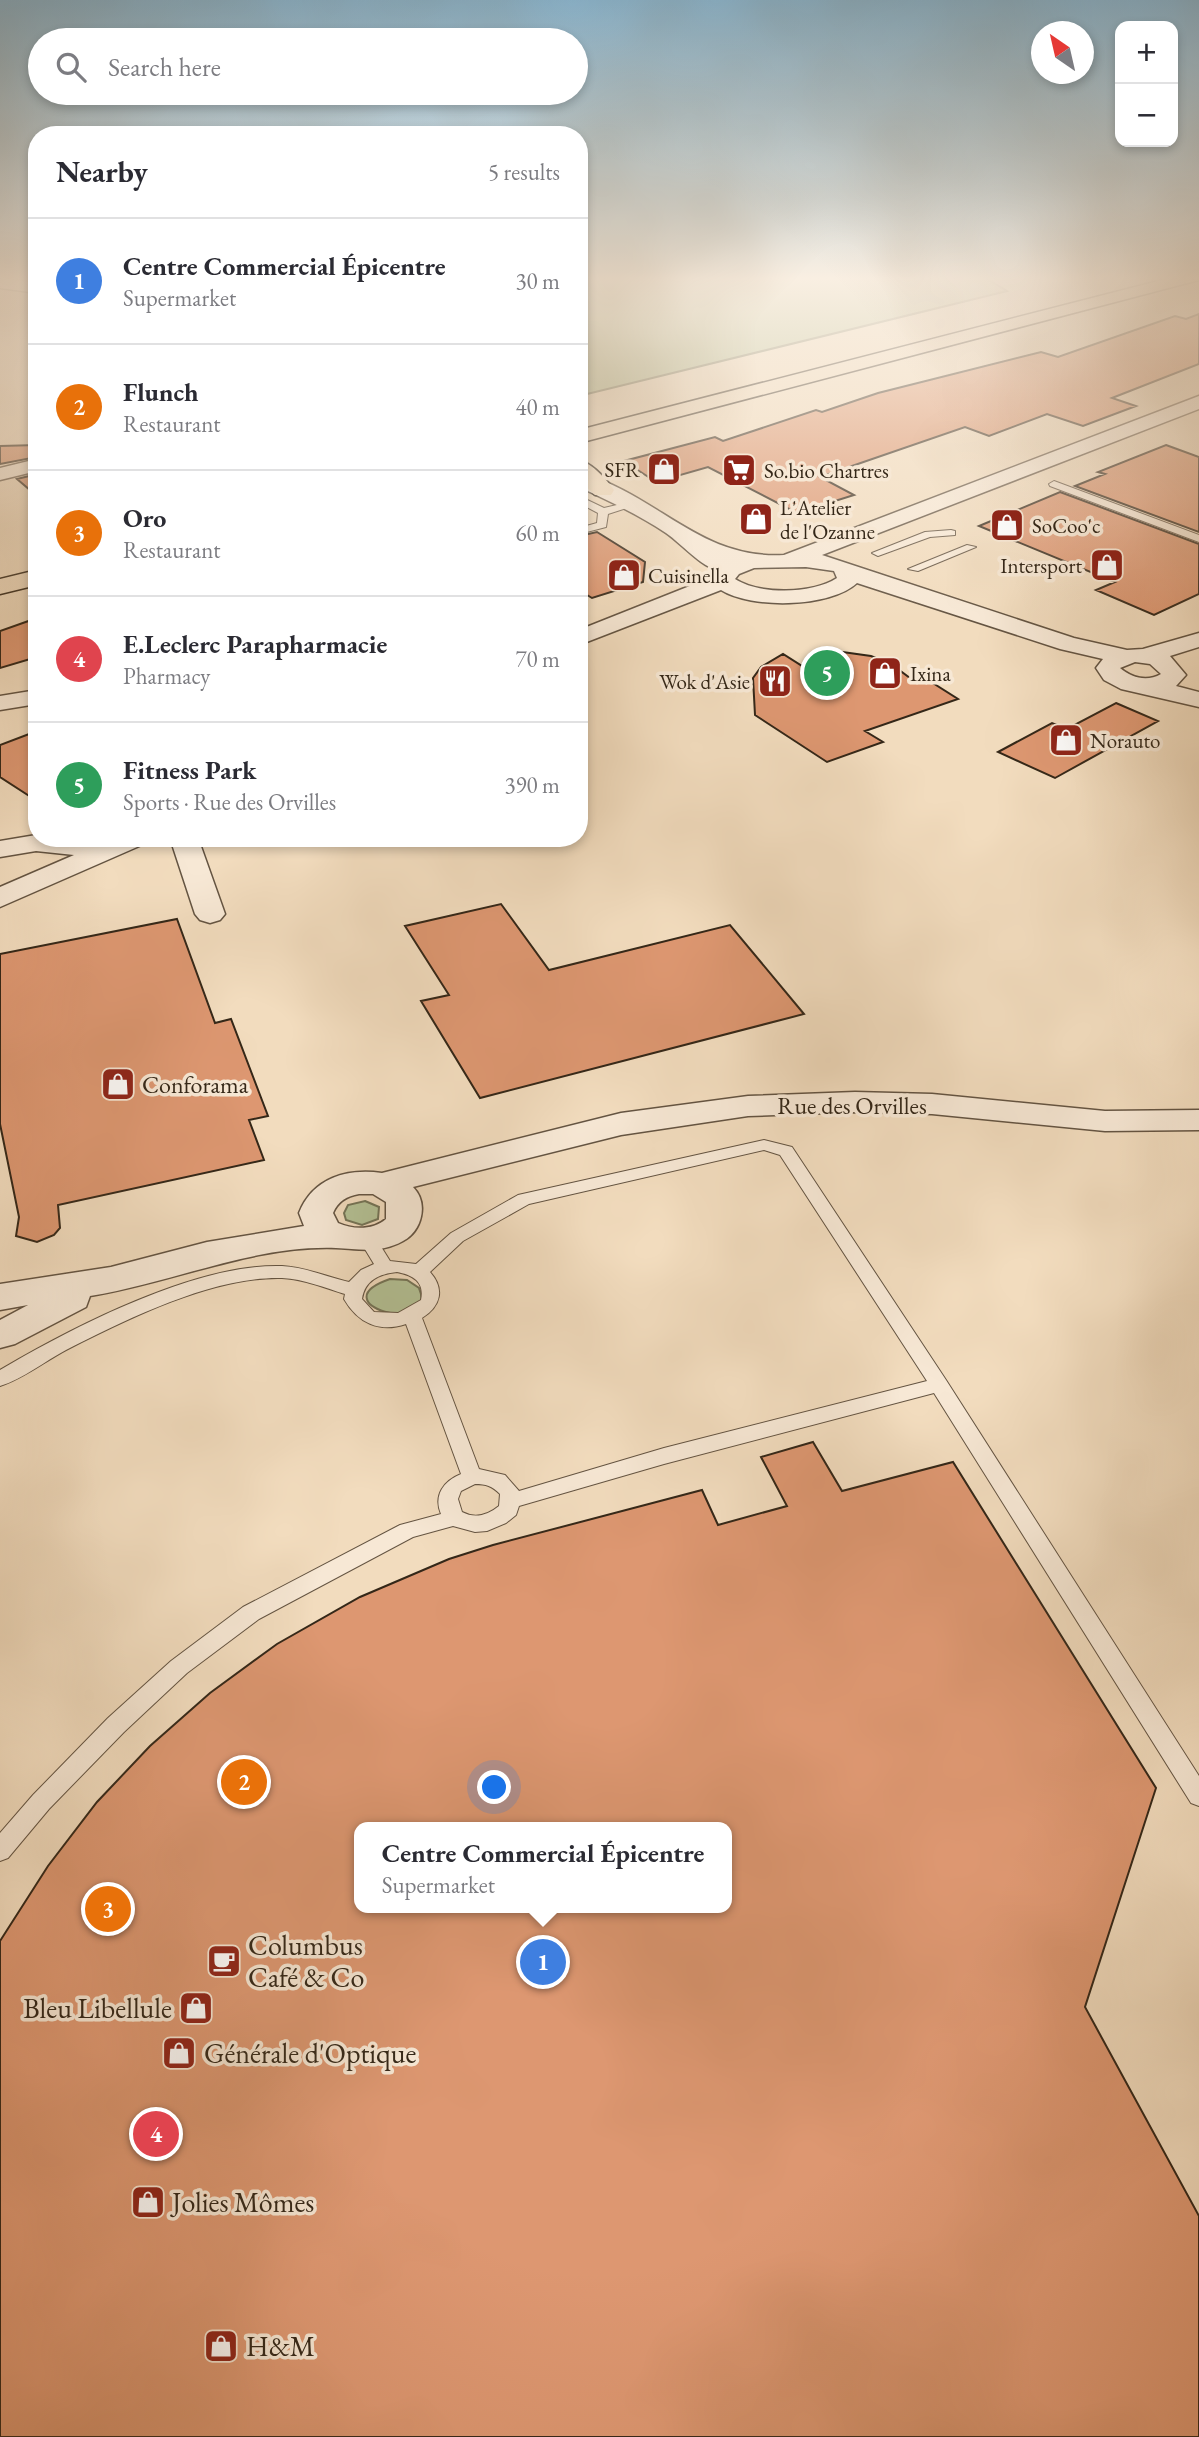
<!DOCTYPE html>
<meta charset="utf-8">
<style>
body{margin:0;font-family:"EB Garamond",serif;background:#f7f7f7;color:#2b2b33}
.controls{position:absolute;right:21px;top:21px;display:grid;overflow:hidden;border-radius:14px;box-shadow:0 4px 10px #0003}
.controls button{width:63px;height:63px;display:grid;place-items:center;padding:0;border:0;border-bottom:2px solid #e1e1e2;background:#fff;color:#2b2b33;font:35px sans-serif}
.compass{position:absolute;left:1031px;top:21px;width:63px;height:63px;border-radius:50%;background:#fff;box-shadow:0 4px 10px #0003;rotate:326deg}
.you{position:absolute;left:495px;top:1788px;width:24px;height:24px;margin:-18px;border:5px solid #fff;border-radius:50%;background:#1a73e8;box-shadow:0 0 0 10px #1a73e833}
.badge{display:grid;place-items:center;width:46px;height:46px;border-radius:50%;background:#0b8043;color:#fff;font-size:23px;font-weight:700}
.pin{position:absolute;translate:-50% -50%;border:4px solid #fff;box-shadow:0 2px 7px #0006}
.popup{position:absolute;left:354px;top:1822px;width:378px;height:91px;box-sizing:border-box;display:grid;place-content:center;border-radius:14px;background:#fff;filter:drop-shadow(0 2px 5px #0005);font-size:23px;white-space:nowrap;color:#7c7c81}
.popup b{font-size:26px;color:#2b2b33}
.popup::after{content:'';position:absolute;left:50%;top:100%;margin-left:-14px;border:14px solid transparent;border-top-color:#fff}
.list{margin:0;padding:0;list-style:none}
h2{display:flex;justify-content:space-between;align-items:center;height:91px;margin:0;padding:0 28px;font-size:30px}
h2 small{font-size:23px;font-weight:400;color:#7c7c81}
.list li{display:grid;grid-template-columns:46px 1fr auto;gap:21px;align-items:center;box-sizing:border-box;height:126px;padding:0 28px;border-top:2px solid #e1e1e2}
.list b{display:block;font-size:26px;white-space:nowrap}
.list p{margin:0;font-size:23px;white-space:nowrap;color:#7c7c81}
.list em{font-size:23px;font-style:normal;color:#7c7c81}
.icon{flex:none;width:38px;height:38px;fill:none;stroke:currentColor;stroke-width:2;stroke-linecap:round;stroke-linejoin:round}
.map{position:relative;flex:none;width:1199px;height:2437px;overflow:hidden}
.search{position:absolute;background:#fff;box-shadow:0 4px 10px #0003;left:28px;top:28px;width:560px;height:77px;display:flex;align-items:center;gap:18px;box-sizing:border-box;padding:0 24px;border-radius:38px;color:#7c7c81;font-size:26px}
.panel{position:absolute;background:#fff;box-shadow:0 4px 10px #0003;left:28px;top:126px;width:560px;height:721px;border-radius:28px}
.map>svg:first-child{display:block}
.green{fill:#b4c296;stroke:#747457;stroke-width:2}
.building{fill:#dd9771;stroke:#342718;stroke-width:2;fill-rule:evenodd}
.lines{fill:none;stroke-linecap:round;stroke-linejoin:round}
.lane-casing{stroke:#645442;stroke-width:2}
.street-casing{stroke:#645442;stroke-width:3}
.primary-casing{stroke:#342718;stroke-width:3}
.lane{fill:#f7e8d5;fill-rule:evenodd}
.street{fill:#f7e8d5;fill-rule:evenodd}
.primary{fill:#f2dcbe;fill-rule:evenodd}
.labels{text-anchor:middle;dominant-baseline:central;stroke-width:7;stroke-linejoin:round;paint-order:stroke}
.far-poi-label{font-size:21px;fill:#342718;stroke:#f7e8d5;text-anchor:start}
.poi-label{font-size:24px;fill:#342718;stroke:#f7e8d5;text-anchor:start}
.street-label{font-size:24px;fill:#342718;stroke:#f7e8d5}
.near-poi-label{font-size:28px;fill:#342718;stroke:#f7e8d5;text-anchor:start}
</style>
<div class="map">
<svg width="1199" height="2437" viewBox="0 0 1199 2437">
<rect width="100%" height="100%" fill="#f2dcbe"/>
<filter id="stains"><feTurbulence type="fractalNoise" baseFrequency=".00286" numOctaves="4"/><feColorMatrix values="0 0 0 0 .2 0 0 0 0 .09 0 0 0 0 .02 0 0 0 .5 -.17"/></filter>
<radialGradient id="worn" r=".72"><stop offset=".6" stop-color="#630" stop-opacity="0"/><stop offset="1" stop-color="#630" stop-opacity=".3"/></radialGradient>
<!-- green -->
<path class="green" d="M579,278H986L1007,291L579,396Z
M365,1201L379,1207L378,1219L362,1225L346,1220L344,1213L348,1205Z
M390,1279L407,1280L419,1288C440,1338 317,1304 390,1279Z"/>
<!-- building -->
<path class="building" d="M1199,314V364L1112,398L1136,406L1083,426L1047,414L989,436L965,427L820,477L854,495L797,513L708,467L656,482L624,461L715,437L723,441L816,410L822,412L878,393L1041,352L1058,357L1175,316L1186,319Z
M37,445V457L0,464V446Z
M1166,445L1199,457V532L1075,486L1105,474L1098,472Z
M37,474V496L17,479Z
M1060,492L1199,544V594L1154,615L1096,590L1115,582L979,526Z
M597,532L645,562L643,582L592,598L579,590V536Z
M37,618V657L0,668V631Z
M821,649L871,656L891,664L914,681L928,680L958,699L865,731L883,742L827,762L755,715L753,678L761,667L783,654L840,690Z
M1116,703L1158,721L1055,778L998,752L1052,723L1067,729Z
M37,731V801L0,777V745Z
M501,904L549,970L730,925L804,1014L480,1098L421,1001L449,995L405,926Z
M177,919L215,1023L231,1019L268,1116L249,1120L264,1160L58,1205L60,1228L54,1235L37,1242L16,1236L19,1217L0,1124V954Z
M813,1442L842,1491L953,1462L1156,1788L1085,2007L1199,2216V2437H0V1941L48,1866L97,1802L150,1746L210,1693L277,1644L360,1597L449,1559L493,1545L702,1490L718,1525L787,1506L761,1457ZM359,1827H727V1908H359Z"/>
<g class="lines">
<!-- lane casing -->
<g class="lane-casing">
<path id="lane" d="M1054,481L1199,535V542L1050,486L1049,484Z
M579,496L604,508L634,501L639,504L608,514L606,527L579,534V528L597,523L598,513L579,503Z
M951,530L955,531V535L930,537L878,556L872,553L925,532Z
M967,545L976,547L918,571L908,569Z
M764,1140L792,1147L946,1380L1199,1776V1806L1191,1803L934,1393L664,1464L519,1506L516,1515L506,1523L487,1531L475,1532L453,1526L413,1537L259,1619L187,1673L124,1732L49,1809L8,1858L0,1861V1833L33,1795L108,1718L171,1661L243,1607L400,1525L441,1514C433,1495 444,1481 461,1474L406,1324C379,1333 358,1323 344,1299L345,1294C325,1288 304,1279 282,1278C213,1276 127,1319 66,1350C45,1361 23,1379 0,1386V1370C73,1327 197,1263 282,1266C305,1267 327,1277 349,1282L361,1270L374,1264L360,1241L363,1237H375L390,1261L416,1264L451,1233L518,1195ZM764,1150L780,1155L927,1381L664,1448L519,1491L505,1475L479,1469L422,1318C441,1306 445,1289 430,1272L463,1241L529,1204ZM397,1272C413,1275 425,1282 421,1300L398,1313L374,1312L362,1299C365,1280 379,1274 397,1272ZM475,1484C486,1484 492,1486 500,1494L499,1506C488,1515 475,1519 462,1512L458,1499L461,1491Z"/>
</g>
<!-- street casing -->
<g class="street-casing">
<path id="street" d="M0,278L37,283V293L0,288Z
M1199,396V409L822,555L1074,638L1127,650L1143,649L1199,633V647L1170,656L1186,675L1176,686L1199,692V707L1121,689L1104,680L1096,668L1103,659L1060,649L857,583C830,608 751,609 721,590L579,645V630L715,576L719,571C700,566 682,544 666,533C639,515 609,501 579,487V473C656,492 698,560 784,555ZM754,568L806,567L834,571L837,578C812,594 760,595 735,579L739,574ZM1135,662L1150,664L1161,674C1147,682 1132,678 1120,668Z
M37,459V471L0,480V468Z
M37,690V704L0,710V696Z
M36,835L37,838H148L144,844L0,907V887L74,855L36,851L0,857V841Z
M170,838H198L225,914L220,920L210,923L200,920L195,914Z
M855,1092L932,1094L1105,1111L1199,1110V1130L1105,1131L932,1114L855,1112L748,1116L621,1135L413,1187C429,1203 422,1231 403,1241C380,1254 359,1249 336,1248C252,1245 172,1283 90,1296L86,1307L15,1344L0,1348V1320L28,1305L0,1310V1284L111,1267L207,1242L304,1226L299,1213C313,1178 347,1168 382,1173L621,1113L748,1096ZM359,1194H373L386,1202V1219C373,1230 354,1230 338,1223L333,1213C338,1201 347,1196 359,1194Z"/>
</g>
<!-- primary casing -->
<g class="primary-casing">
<path id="primary" d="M1170,278L1199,280L579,443V430Z
M579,460C593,464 606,479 614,490L611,495H595L579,480Z
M37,570V585L0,594V579Z"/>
</g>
<!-- lane -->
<use href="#lane" class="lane"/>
<!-- street -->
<use href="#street" class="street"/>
<!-- primary -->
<use href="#primary" class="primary"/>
</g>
<!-- sky -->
<linearGradient id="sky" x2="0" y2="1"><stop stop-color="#89b7d3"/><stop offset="0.45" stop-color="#f9efe2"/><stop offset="1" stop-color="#f9efe2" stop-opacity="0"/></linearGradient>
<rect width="1199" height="619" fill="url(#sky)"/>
<!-- icons -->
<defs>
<g id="shop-square" transform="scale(1.75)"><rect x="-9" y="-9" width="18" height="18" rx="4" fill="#8f2418" stroke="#f7e8d5"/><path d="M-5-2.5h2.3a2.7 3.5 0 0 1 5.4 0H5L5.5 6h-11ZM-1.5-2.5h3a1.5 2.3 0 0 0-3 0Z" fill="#fff"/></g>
<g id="supermarket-square" transform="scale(1.75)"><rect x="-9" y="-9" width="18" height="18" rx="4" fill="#8f2418" stroke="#f7e8d5"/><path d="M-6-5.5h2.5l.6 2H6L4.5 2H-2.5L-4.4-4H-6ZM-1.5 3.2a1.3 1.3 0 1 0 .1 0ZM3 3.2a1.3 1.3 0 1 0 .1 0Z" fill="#fff"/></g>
<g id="restaurant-square" transform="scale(1.75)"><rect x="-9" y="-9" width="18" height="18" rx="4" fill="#8f2418" stroke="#f7e8d5"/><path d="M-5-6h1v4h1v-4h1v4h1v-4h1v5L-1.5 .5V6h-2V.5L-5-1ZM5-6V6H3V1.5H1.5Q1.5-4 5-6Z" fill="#fff"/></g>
<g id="cafe-square" transform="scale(1.75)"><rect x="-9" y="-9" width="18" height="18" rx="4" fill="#8f2418" stroke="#f7e8d5"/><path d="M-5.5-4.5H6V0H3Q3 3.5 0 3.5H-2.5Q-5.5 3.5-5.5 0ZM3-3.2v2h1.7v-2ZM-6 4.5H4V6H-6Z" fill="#fff"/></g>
</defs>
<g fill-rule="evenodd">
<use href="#shop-square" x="664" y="469"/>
<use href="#supermarket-square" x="739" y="470"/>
<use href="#shop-square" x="756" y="519"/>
<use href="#shop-square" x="1007" y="525"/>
<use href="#shop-square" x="1107" y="565"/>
<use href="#shop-square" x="624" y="575"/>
<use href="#shop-square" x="885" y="673"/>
<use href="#restaurant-square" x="775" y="681"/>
<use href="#shop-square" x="1066" y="740"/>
<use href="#shop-square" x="118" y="1084"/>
<use href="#cafe-square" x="224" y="1961"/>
<use href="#shop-square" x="196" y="2008"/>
<use href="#shop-square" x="179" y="2053"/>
<use href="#shop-square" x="148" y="2202"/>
<use href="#shop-square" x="221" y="2346"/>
</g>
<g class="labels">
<!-- far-poi labels -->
<g class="far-poi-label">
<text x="640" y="469" text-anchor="end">SFR</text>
<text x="764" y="470">So.bio Chartres</text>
<text x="780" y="507">L'Atelier<tspan x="780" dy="24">de l'Ozanne</tspan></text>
<text x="1032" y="525">SoCoo'c</text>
<text x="1082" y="565" text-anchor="end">Intersport</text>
<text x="648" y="575">Cuisinella</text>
<text x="910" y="673">Ixina</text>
<text x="750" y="681" text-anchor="end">Wok d'Asie</text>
<text x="1090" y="740">Norauto</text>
</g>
<!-- poi labels -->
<g class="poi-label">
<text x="142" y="1084">Conforama</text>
</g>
<!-- street labels -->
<g class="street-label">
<text x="852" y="1105">Rue des Orvilles</text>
</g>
<!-- near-poi labels -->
<g class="near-poi-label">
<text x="248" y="1945">Columbus<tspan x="248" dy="32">Café &amp; Co</tspan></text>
<text x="172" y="2008" text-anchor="end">Bleu Libellule</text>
<text x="204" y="2053">Générale d'Optique</text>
<text x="172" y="2202">Jolies Mômes</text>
<text x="246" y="2346">H&amp;M</text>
</g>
</g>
<rect width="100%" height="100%" filter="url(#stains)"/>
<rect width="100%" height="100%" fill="url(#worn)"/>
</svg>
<div class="controls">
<button>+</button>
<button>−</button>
</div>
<svg class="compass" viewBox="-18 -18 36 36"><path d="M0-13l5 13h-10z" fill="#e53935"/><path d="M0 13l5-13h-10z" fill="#7c7c81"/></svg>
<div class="you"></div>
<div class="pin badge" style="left:543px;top:1962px;background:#3f7fe0">1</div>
<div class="popup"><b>Centre Commercial Épicentre</b>Supermarket</div>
<div class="pin badge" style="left:244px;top:1782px;background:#e8710a">2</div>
<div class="pin badge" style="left:108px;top:1909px;background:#e8710a">3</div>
<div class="pin badge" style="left:156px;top:2134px;background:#e0444e">4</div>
<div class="pin badge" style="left:827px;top:673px;background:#2e9e5b">5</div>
<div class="search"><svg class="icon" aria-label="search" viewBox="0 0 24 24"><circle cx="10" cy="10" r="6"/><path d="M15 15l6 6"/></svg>Search here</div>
<section class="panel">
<h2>Nearby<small>5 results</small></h2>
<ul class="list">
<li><span class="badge" style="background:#3f7fe0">1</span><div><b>Centre Commercial Épicentre</b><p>Supermarket</p></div><em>30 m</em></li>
<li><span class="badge" style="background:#e8710a">2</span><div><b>Flunch</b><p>Restaurant</p></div><em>40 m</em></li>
<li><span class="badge" style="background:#e8710a">3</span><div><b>Oro</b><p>Restaurant</p></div><em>60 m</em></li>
<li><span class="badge" style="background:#e0444e">4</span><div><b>E.Leclerc Parapharmacie</b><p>Pharmacy</p></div><em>70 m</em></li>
<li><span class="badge" style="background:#2e9e5b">5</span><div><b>Fitness Park</b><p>Sports · Rue des Orvilles</p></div><em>390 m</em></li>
</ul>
</section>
</div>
